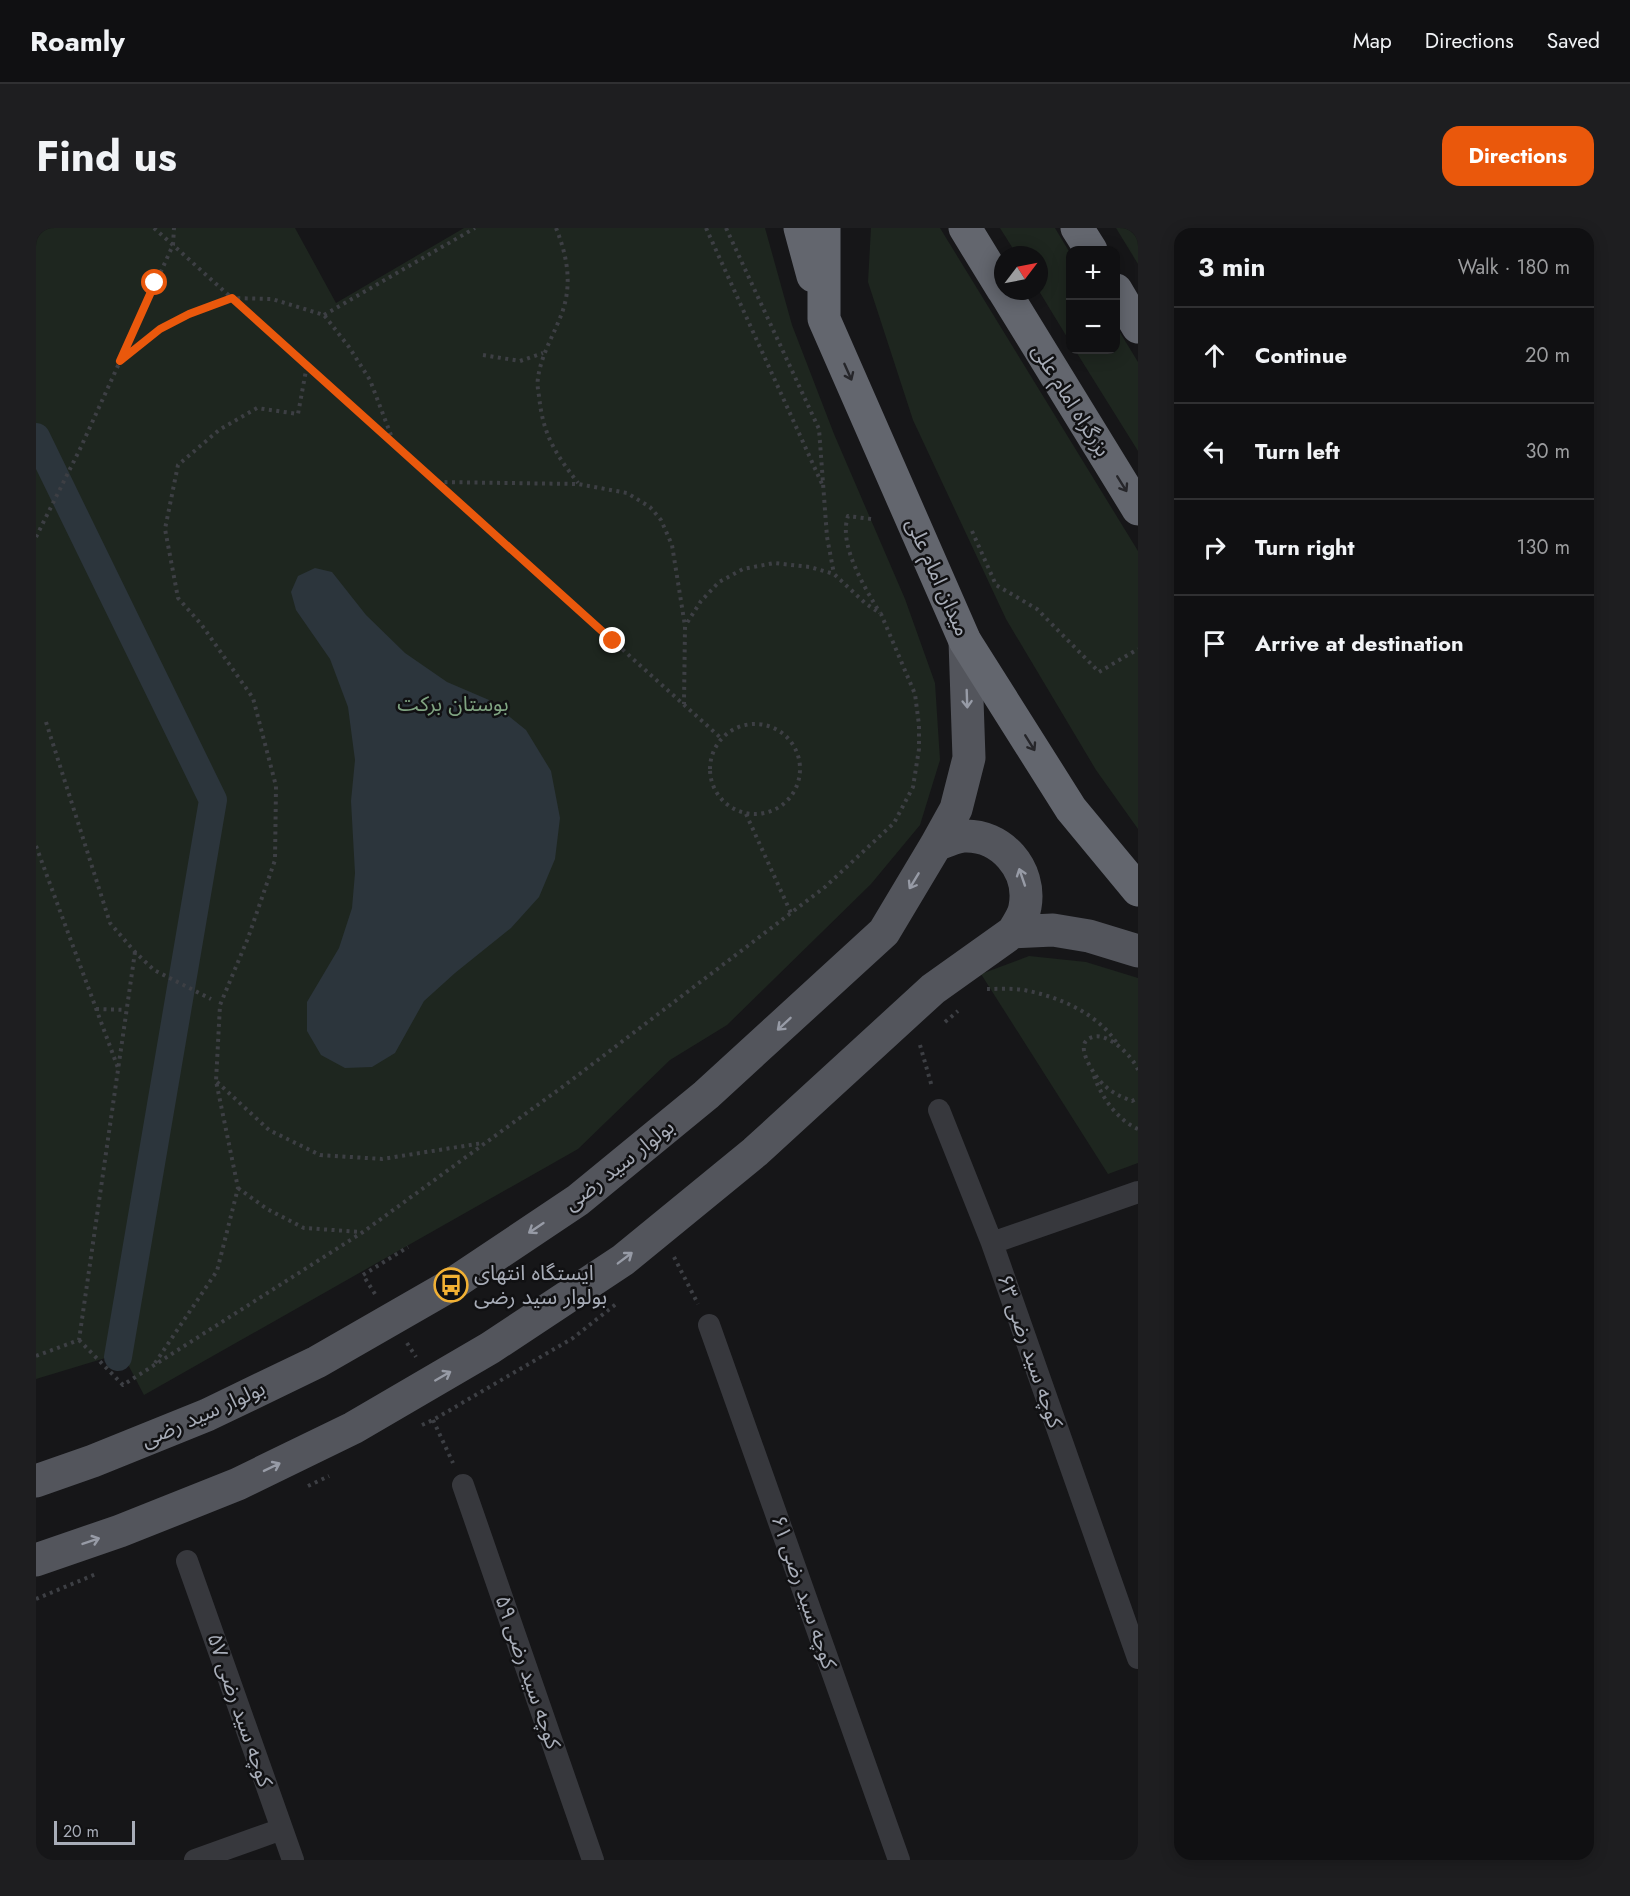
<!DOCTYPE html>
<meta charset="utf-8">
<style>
body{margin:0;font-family:Jost,"Noto Sans Arabic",sans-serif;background:#1e1e20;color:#f1f3f6}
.controls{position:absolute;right:18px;top:18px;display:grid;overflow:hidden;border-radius:12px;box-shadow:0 3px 15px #0003}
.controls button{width:54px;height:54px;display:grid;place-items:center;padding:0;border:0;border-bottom:2px solid #303032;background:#101012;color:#f1f3f6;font:30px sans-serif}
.compass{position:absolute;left:958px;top:18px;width:54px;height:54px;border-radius:50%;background:#101012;box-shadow:0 3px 15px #0003;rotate:58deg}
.scale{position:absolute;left:18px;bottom:15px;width:81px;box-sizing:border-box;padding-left:6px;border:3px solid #a8adb8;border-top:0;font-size:16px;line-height:21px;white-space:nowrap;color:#a8adb8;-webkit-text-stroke:4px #111113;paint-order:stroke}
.stop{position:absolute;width:18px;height:18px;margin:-14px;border:4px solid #ea580c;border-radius:50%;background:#fff}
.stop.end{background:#ea580c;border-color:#fff;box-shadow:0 2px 6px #0008}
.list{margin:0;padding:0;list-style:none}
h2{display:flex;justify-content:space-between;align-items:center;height:78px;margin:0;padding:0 24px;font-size:26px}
h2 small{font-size:20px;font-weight:400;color:#9c9d9f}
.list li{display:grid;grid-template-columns:39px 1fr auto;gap:18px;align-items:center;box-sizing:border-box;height:96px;padding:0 24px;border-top:2px solid #303032}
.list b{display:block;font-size:22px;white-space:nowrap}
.list em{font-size:20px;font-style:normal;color:#9c9d9f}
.icon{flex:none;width:33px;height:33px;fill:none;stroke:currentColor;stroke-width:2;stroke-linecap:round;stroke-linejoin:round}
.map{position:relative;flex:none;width:1102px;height:1632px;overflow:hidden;border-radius:18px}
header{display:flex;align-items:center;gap:36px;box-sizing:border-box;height:84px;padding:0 30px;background:#101012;border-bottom:2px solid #303032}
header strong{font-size:28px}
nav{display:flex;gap:33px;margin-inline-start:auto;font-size:21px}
.intro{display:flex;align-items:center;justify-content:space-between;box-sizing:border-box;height:144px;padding:0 36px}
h1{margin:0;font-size:42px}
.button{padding:15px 27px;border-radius:18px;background:#ea580c;color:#fff;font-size:21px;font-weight:700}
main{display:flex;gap:36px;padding:0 36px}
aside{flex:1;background:#101012;border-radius:18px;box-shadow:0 3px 15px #0003}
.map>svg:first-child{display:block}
.green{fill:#1e261f}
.water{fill:#2c353c}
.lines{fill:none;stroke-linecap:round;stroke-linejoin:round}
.canal{stroke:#2c353c;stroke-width:28}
.path{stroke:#3d3f44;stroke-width:4;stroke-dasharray:3 4.5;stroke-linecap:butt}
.street{stroke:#37383d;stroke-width:22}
.primary{stroke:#53555c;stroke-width:33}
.highway{stroke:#63666e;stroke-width:33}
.oneway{stroke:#26262a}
.oneway2{stroke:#979ba6}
.route{stroke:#ea580c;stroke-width:8}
.labels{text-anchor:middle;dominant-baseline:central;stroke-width:5;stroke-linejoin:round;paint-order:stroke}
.street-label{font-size:21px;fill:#a8adb8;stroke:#111113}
.park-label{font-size:21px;fill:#7fa381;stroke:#111113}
.poi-label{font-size:21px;fill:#a8adb8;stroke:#111113;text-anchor:start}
</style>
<header>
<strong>Roamly</strong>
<nav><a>Map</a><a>Directions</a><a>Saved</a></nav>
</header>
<div class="intro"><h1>Find us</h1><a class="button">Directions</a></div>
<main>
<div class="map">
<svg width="1102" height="1632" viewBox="0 0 1102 1632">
<rect width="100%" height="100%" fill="#161618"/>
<!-- green -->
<path class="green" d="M0,0H259L300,75L428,0H729L756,97L798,206L869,371L899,455L904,532L884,597L835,656L691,797L634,832L542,921L108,1167L86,1125L0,1151Z
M835,0H904L1102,323V601L1060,542L970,391L877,192L832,54Z
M964,0H1019L1034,25V114L1003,63V27H981Z
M1080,0H1102V36Z
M1080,98L1102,134V223L1039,122H1080Z
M993,728L1050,734L1102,750V935L1072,946L945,746Z"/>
<!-- water -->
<path class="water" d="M279,340L296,344L330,387L369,425L411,454L453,472L490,502L515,543L524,590L519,631L503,669L475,700L419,745L388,773L359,825L336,839L309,840L285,827L271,803V774L303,720L316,680L319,645L315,573L319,532L312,479L294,431L260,382L255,364L262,348Z"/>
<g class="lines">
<!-- canal -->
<path class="canal" d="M0,209L177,572L82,1129"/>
<!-- path -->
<path class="path" d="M118,0L686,511
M520,0C532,30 537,59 524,90C516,110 505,128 502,150C501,156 502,162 503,168C507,207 519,225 542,255
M670,0L786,256
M690,0L783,201L791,309L798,346
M288,87L439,0
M447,127L484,133L507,125
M84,133L124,101L153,86L196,70L236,71L288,87L313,119L334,152L358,215
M401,254L542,256L591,265L614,279L625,292L636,317L649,398L648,476
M835,291L812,288C802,317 829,360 844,385
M936,303L960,357L1001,381L1063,444L1102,421
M0,309L44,221L137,17L138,0
M10,494L74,695L99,724L118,742L175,771
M674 541a45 45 0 1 1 90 0a45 45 0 1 1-90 0Z
M710,586L755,685
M0,618L82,840
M951,761C963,761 976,760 988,762C1024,769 1063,786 1082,817
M60,781L90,782
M909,794L922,783
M884,817L896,859
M1102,842C1097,828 1067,798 1051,812C1040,821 1060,850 1068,857C1076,865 1086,869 1096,873L1102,870
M1058,848C1065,868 1081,892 1102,901
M181,854L233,902L284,927L346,931L447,915
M202,960L231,981L268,1000L326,1004
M638,1029L662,1076
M339,1066L327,1047L372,1019
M43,1112L87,1157L327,1004L529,857L789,659L858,595L877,559L883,521V497L879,466L845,386L829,375L798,346L774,339L738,335L707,341L683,354L665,373L649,398
M371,1115L380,1129
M0,1128L43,1112L99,724
M119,1135L181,1043L202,960L180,853L184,777L212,710L239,632L240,558L217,470L165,396L142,370L129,301L142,237L183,202L221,180L262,186L271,137
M397,1192L417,1235
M386,1197L397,1192L537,1110L580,1076
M272,1258L293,1248
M0,1371L60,1346"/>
<!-- street -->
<path class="street" d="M903,882L956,1015L1102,1430
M956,1015L1102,964
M673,1097L863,1632
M427,1257L557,1632
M151,1333L257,1632
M159,1632L246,1601"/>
<!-- primary -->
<path class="primary" d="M900,617C908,614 918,609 927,608C965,606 996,641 989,679C988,687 981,697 977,704
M0,1253L57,1233L171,1187L281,1134L415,1057L542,972L670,867L848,704L900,617L920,581L933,530L929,413
M0,1332L84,1303L202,1256L317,1200L454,1120L587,1032L719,924L897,761L977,704L1017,702L1053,708L1102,723"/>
<!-- highway -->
<path class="highway" d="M764,0L777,48
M788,0V91L929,413L1035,581L1102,662
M929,0L967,62
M1041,0L1055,22
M1080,62L1102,99
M968,63L1102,281"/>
</g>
<!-- one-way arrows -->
<defs><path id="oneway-shaft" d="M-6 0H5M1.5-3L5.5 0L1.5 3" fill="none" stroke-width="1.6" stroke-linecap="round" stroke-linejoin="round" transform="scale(1.5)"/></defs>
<g class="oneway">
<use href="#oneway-shaft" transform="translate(812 144) rotate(66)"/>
<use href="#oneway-shaft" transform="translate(1086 256) rotate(58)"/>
<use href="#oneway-shaft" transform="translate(994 515) rotate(58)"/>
</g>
<g class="oneway2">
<use href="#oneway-shaft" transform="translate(931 471) rotate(88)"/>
<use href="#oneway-shaft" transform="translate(986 649) rotate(-109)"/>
<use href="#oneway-shaft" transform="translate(878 653) rotate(121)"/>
<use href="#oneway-shaft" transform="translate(748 796) rotate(137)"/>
<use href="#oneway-shaft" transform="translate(500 1000) rotate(146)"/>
<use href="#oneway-shaft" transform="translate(589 1030) rotate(-37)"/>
<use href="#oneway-shaft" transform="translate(407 1148) rotate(-30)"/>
<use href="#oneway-shaft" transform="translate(236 1239) rotate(-26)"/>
<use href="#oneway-shaft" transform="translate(55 1313) rotate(-19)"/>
</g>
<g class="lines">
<!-- route -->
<path class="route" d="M119,55L84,133L124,101L153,86L196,70L577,413"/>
</g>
<!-- icons -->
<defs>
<g id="bus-ring" transform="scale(1.725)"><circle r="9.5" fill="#111113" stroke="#f2b134" stroke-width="1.5"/><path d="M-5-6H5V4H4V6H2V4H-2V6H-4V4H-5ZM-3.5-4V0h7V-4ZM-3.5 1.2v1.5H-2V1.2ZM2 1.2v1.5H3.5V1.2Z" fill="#f2b134"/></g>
</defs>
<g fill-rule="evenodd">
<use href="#bus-ring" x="415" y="1057"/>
</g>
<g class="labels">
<!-- street labels -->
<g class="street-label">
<text transform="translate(1035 172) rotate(58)">بزرگراه امام علی</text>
<text transform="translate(902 349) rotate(66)">میدان امام علی</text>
<text transform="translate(583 937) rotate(-38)">بولوار سید رضی</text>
<text transform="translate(994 1123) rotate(71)">کوچه سید رضی ۶۳</text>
<text transform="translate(167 1186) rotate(-24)">بولوار سید رضی</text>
<text transform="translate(768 1364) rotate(71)">کوچه سید رضی ۶۱</text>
<text transform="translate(492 1444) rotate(71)">کوچه سید رضی ۵۹</text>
<text transform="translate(204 1482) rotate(71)">کوچه سید رضی ۵۷</text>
</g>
<!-- park labels -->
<g class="park-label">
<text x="417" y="476">بوستان برکت</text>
</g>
<!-- poi labels -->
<g class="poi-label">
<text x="438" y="1045">ایستگاه انتهای<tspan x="438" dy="24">بولوار سید رضی</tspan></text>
</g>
</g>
</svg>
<div class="controls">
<button>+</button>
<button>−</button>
</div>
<svg class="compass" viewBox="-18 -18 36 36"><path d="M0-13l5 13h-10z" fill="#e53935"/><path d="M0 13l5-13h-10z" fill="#9c9d9f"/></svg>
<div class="scale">20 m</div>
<div class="stop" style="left:119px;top:55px"></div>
<div class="stop end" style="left:577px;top:413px"></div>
</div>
<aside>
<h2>3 min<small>Walk · 180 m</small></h2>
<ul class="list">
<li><svg class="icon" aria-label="ahead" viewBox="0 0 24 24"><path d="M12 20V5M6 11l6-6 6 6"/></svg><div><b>Continue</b></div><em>20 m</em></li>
<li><svg class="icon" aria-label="left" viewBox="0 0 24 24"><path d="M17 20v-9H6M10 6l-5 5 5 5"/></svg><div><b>Turn left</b></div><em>30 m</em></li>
<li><svg class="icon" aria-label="right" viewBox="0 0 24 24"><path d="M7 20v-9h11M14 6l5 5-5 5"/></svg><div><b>Turn right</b></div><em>130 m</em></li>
<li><svg class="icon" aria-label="arrive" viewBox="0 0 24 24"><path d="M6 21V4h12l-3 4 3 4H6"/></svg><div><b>Arrive at destination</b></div></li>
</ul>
</aside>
</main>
